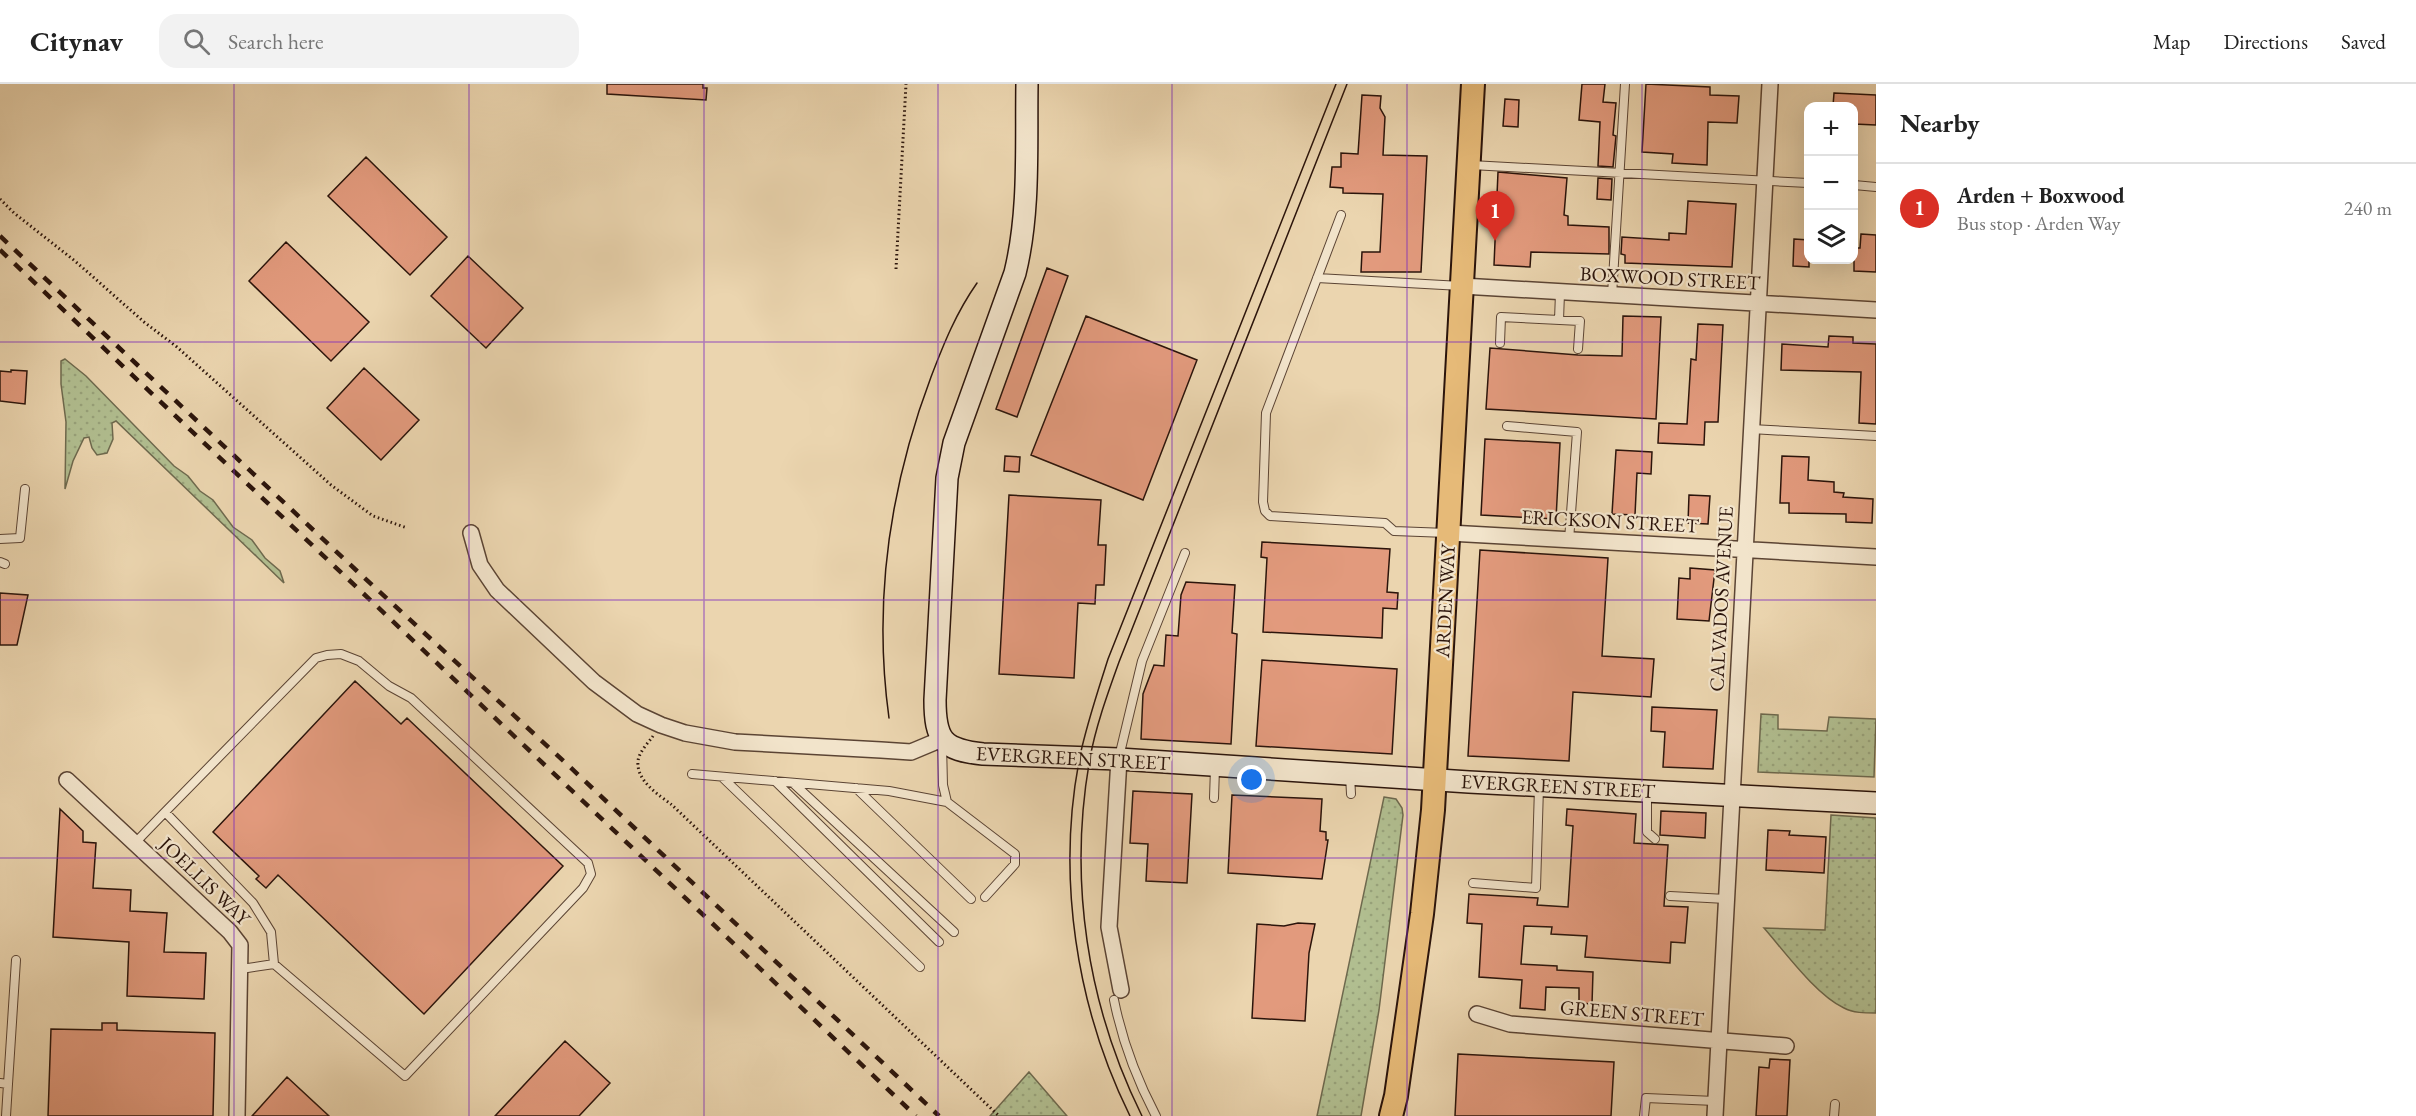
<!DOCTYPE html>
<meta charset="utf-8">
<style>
body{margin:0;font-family:"EB Garamond",serif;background:#f2f2f2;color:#222}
.controls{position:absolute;right:18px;top:18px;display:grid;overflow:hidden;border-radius:12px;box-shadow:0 6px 24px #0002}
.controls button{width:54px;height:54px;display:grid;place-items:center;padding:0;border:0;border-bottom:2px solid #e0e0e0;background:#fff;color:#222;font:30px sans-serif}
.you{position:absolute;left:1252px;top:696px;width:21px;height:21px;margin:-15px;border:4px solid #fff;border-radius:50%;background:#1a73e8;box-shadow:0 0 0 9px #1a73e833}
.badge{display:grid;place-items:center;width:39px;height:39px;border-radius:50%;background:#d93025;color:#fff;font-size:20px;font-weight:700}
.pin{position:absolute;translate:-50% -50px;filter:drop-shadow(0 2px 3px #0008)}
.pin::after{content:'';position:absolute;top:32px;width:21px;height:18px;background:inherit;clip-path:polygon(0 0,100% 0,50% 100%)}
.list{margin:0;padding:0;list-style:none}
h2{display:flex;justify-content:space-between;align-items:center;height:78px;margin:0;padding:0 24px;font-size:26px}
h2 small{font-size:20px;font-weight:400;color:#767676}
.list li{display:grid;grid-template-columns:39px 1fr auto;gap:18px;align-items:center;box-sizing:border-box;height:90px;padding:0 24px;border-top:2px solid #e0e0e0}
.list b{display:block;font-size:22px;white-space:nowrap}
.list p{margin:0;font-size:20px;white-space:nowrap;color:#767676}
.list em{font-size:20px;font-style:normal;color:#767676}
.icon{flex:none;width:33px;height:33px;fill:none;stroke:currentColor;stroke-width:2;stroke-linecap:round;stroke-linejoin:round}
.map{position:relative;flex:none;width:1876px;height:1032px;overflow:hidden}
header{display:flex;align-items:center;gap:36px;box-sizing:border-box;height:84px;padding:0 30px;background:#fff;border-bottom:2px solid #e0e0e0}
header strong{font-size:28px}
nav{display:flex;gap:33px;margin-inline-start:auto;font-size:21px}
.search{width:420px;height:54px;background:#f2f2f2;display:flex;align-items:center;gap:15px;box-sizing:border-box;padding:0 21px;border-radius:18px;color:#767676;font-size:22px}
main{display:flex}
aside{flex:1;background:#fff}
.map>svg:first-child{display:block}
.grass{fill:url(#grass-dots);stroke:#6e694e;stroke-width:1.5}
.building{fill:#e29a7d;stroke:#2b140b;stroke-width:1.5}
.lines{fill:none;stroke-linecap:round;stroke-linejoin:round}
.lane-casing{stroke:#5b4434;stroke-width:10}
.street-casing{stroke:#5b4434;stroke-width:18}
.secondary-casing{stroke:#2b140b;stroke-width:24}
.primary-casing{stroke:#2b140b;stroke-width:26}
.path{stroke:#2b140b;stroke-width:3;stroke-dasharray:1.5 3;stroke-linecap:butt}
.lane{stroke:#f2e4cb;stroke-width:8}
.street{stroke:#f2e4cb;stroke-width:15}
.secondary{stroke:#f2e4cb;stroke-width:21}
.primary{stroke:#e6ba78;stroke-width:22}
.tram{stroke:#2b140b;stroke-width:1.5}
.rail{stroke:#2b140b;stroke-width:4.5;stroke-dasharray:10 10;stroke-linecap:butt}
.grid{fill:none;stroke:#7b2cbf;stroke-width:1.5;stroke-opacity:0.55}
.labels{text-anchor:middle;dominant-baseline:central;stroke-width:4.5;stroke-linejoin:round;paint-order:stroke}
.street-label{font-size:20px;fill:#2b140b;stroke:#f2e4cb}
</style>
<header>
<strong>Citynav</strong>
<div class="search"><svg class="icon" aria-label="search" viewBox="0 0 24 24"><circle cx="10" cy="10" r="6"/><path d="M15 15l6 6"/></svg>Search here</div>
<nav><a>Map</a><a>Directions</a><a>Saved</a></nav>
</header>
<main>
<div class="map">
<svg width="1876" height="1032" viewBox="0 0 1876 1032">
<defs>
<pattern id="grass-dots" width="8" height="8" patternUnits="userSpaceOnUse" patternTransform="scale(1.5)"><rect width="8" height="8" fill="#b1be90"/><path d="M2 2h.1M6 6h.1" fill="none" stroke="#98a27b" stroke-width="1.8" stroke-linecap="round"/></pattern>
</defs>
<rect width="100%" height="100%" fill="#ebd5af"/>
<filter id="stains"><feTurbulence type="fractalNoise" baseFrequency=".00333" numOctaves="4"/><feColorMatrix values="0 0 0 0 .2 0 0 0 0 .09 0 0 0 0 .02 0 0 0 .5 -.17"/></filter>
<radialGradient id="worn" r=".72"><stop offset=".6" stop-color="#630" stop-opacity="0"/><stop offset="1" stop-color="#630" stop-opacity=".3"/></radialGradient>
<!-- grass -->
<path class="grass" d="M65,275L86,292L174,382L188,392L200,407L213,416L233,443L252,456L265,474L280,487L284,499L116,337L112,339L113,355L107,369L97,371L92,364L89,353L84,354L73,377L65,405L66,338L61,300V277Z
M1761,630L1778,631V645L1827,647L1829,633L1876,635L1874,693L1758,688Z
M1384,713L1396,715L1402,724L1403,731L1379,926L1361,1032H1317Z
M1831,731L1876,734V929C1865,929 1853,929 1844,924C1816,911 1785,868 1764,844L1825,846Z
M1029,988L1067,1032H990Z"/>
<!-- building -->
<path class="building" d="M607,0H703V4H707L706,16L607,10Z
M1582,0H1605L1603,18L1616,19L1613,51L1616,52L1613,83L1598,82L1600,38L1579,36Z
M1646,0L1710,3V11L1739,12L1737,39L1708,38L1707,81L1672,79L1673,70L1642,68Z
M1834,9L1876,11V41L1854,40V22H1833Z
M1362,11L1381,12L1380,24L1385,33L1383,71L1427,72L1421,188H1361L1362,168H1380L1383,110L1343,109V104L1330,103L1332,83H1341V69L1358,70Z
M1505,15L1519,16L1518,43L1503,42Z
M366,73L447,153L410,191L328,112Z
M1498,88L1567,94L1564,131L1568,132V141L1609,143V170L1531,168L1530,183L1494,181Z
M1598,94L1612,95L1611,116L1597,115Z
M1688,117L1736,120L1732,183L1625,179V171L1621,170L1622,153L1669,156V149L1686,150Z
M1861,150L1876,151V188L1854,187V164H1860Z
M1794,155L1809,156V183L1793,182Z
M286,158L369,238L331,277L249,197Z
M468,172L523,224L486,264L431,212Z
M1047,184L1068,192L1017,333L996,325Z
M1086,232L1197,276L1143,416L1031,371Z
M1623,232L1661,233L1656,335L1486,325L1490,264L1578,271L1622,272Z
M1698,240L1723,241L1718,338H1705L1704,361L1658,359L1659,339L1687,340L1691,275L1696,276Z
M1829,252L1853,253V259L1876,260V340L1859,339L1861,288L1781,286L1782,260L1828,263Z
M364,284L419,336L381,376L327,324Z
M11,286L27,287L25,320L0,317V287L11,288Z
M1485,355L1560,359L1556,435L1481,431Z
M1616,366L1652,368L1651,390L1637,389L1635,431L1612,430Z
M1005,372L1020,373L1019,388L1004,387Z
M1782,372L1809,373L1808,396L1834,398V408L1844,409L1843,413L1873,415L1872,439L1846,438V430L1789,429V419H1780Z
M1009,411L1101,416L1098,461H1106L1104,501H1096L1095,520L1078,519L1074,594L999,590Z
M1689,411L1710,412L1708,440L1688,439Z
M1262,458L1390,465L1387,508L1398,509L1397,525L1383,524L1382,554L1263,548L1267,474L1261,473Z
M1480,466L1608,474L1602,572L1654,575L1651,613L1573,608L1569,677L1468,672Z
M1690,484L1715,486L1709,537L1677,535L1679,494L1690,495Z
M1186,498L1235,501L1232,549L1237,550L1231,660L1141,655L1143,610L1154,581L1164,582L1166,551L1178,552L1181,511Z
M0,509L28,511L17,561H0Z
M1262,576L1397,585L1392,670L1256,662Z
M355,597L401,640L407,634L563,782L424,930L278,791L266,804L256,795L259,792L213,748Z
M1652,623L1717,626L1713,685L1663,683L1665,648L1651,647Z
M1133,707L1192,710L1187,799L1146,797L1148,760L1130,759Z
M1232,711L1322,715L1320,747L1326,748V756H1328L1322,795L1228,789Z
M60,725L83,747V758L96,759L93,804L131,806L130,827L167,829L164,868L206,869L204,915L127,912L129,858L53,853Z
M1567,725L1636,730L1634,759L1668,761L1664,822L1688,823L1685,859L1671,858L1670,879L1585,873L1587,852L1551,850L1552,843L1524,842L1521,880L1557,882V886L1593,888L1592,920L1579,919V904L1546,903L1545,926L1520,924L1522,896L1479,893L1482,840L1467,839L1469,810L1538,814L1537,821L1568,823L1573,742L1566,741Z
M1661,727L1706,729L1705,754L1660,751Z
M1768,746L1790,747L1789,751L1826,753L1824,789L1766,786Z
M1298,839L1315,840L1309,869L1305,937L1252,934L1257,840L1284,842Z
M102,939H117V946L215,949L213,1032H48L51,945L102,946Z
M565,957L610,999L579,1032H495Z
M1458,970L1614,978L1611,1032H1455Z
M1770,975L1790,976L1787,1032H1756L1759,983L1769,984Z
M287,993L329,1032H252Z"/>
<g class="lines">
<!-- lane casing -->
<g class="lane-casing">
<path id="lane" d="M1471,81L1808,99
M1854,101L1876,103
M1341,131L1266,329L1263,418L1265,427L1270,432L1385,439L1394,447L1447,449
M1317,194L1461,202
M1612,211L1625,0
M1559,236L1560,209
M1500,259L1501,233L1580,237L1578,265
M1507,342L1577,348L1569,456
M1751,345L1876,352
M0,455L20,454L25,405
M0,478L5,480
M341,570L359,577L389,602L411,614L588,779L591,790L583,804L405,992L274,880L271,848L253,819L165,728L316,574L327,571Z
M942,660L943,701L947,718L1015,770V780L985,813
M1119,673L1142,577L1185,469
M692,690L889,707L947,718
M1350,691L1351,710
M723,694L920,883
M775,697L939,858
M793,699L954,848
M856,704L971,815
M1647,708V748L1655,755
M1214,714L1215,684
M135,759L165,728
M1473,799L1536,804L1539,703
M1670,812L1726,815
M241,885L274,880
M1114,916C1122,956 1137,996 1156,1032
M0,999L8,1000L6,1032
M8,1000L16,876
M1644,1032L1646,1014L1715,1017
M1834,1032L1835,1020"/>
</g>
<!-- street casing -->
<g class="street-casing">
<path id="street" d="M1462,202L1876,226
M471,449L480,481L497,506L594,598L637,630L661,641L685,649L735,658L881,666L911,668L942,655
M1449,449L1876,473
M1119,675L1109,843L1121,906
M67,696L230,848L240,861L237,1032
M1477,930L1510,940L1786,962
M1715,1032L1770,0"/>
</g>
<!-- secondary casing -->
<g class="secondary-casing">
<path id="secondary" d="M1027,0C1026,62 1030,128 1015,189L954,359L947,394L935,616C935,656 943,666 983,670L1119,675L1469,698L1876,719"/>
</g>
<!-- primary casing -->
<g class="primary-casing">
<path id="primary" d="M1391,1032L1396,1012L1422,830L1433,726L1473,0"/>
</g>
<!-- path -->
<path class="path" d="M0,115L14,129L75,177L144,238L177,263L331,401L373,432L407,444
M896,185L906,0
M653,652C648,659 639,668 638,677C636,697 659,711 672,721L999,1032"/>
<!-- lane -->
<use href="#lane" class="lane"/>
<!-- street -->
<use href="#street" class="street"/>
<!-- secondary -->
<use href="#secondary" class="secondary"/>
<!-- primary -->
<use href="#primary" class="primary"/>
<!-- tram -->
<path class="tram" d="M889,634C873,518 890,402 931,293C944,259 956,229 977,199
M1130,1032C1076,923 1056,792 1080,672C1087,639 1098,607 1108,575L1336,0
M1142,1032C1087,921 1068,796 1090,674C1096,641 1108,609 1119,578L1347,0"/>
<!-- rail -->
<path class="rail" d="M0,152L357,487L569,682L939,1032
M0,166L916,1032"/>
</g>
<!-- grid -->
<path class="grid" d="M234,0V1032M469,0V1032M704,0V1032M938,0V1032M1172,0V1032M1407,0V1032M1642,0V1032M0,258H1876M0,516H1876M0,774H1876"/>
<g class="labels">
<!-- street labels -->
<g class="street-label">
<text transform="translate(1670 194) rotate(3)">BOXWOOD STREET</text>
<text transform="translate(1610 437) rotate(3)">ERICKSON STREET</text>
<text transform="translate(1721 515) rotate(-87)">CALVADOS AVENUE</text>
<text transform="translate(1445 517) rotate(-87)">ARDEN WAY</text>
<text transform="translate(1073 674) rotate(3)">EVERGREEN STREET</text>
<text transform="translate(1558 702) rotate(3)">EVERGREEN STREET</text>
<text transform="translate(205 797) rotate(44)">JOELLIS WAY</text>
<text transform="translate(1632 929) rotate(5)">GREEN STREET</text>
</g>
</g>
<rect width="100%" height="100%" filter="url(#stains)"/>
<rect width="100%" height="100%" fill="url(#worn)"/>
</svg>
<div class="controls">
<button>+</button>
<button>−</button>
<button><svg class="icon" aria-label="layers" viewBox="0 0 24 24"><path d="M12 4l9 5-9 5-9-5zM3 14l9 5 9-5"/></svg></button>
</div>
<div class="you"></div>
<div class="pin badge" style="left:1495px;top:157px">1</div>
</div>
<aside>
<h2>Nearby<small></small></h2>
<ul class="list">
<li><span class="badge">1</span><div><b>Arden + Boxwood</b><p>Bus stop · Arden Way</p></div><em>240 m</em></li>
</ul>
</aside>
</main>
